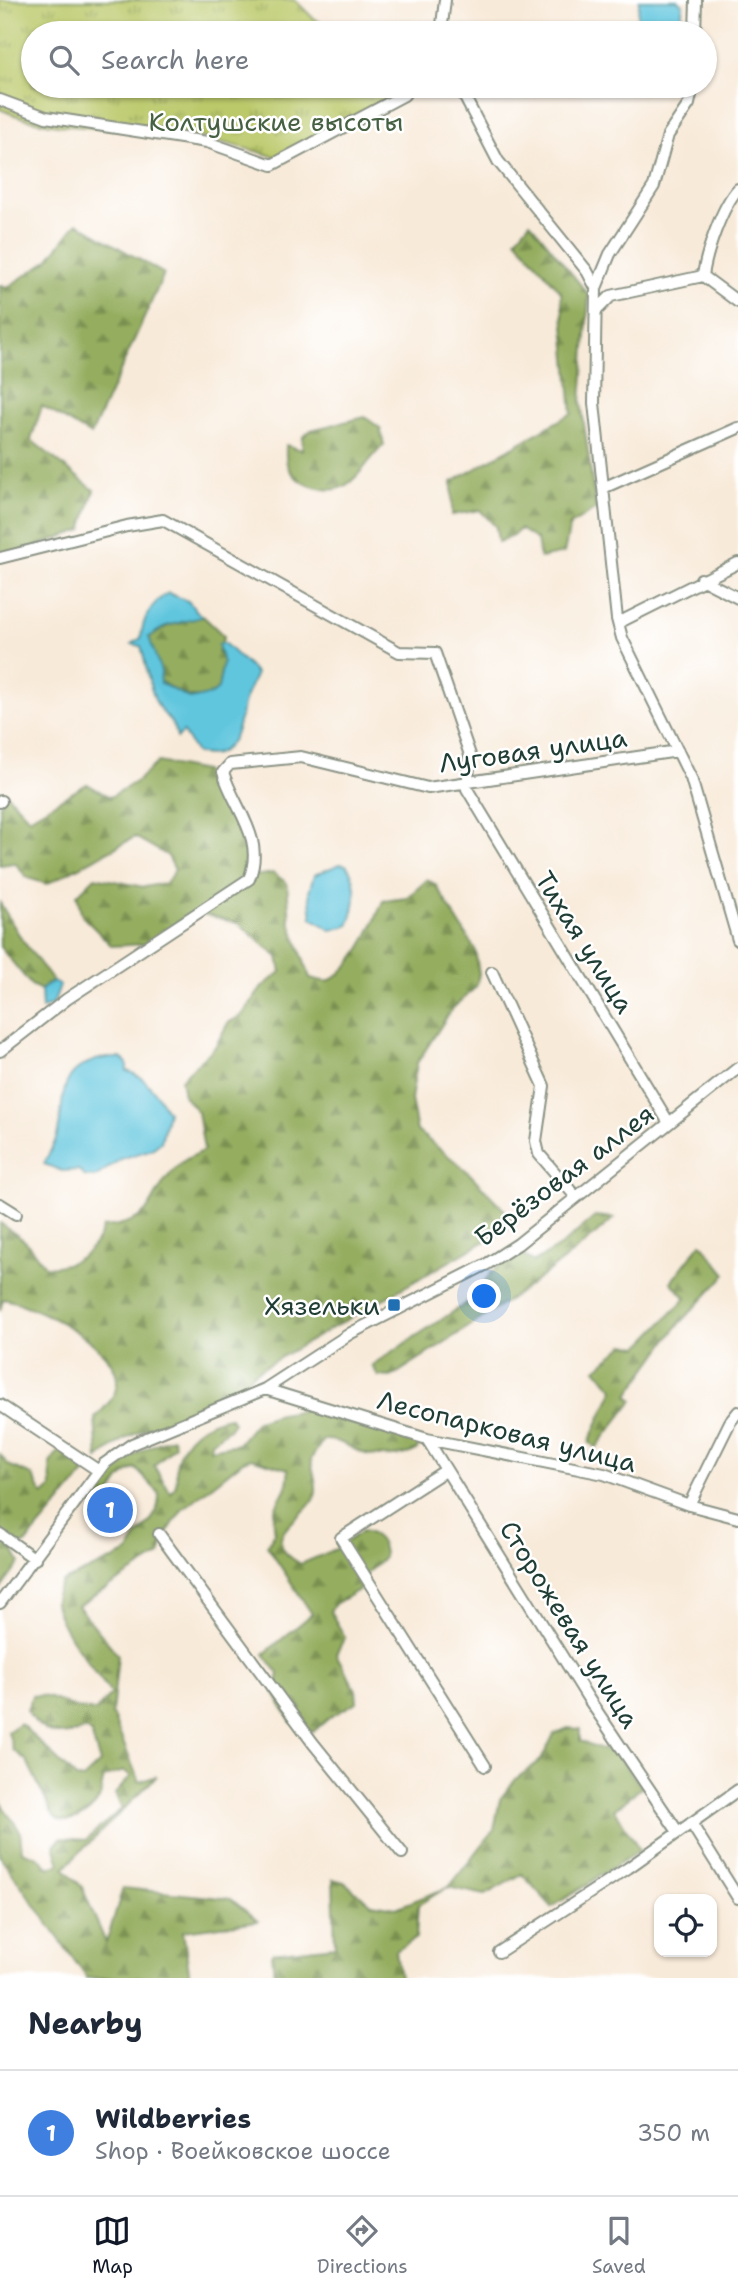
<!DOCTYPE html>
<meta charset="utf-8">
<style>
body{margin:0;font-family:"Shantell Sans",sans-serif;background:#f6f6f7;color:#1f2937}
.controls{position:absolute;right:21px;bottom:21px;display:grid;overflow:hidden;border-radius:14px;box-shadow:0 2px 5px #0004}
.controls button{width:63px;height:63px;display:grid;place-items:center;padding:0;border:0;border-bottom:2px solid #e0e1e3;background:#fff;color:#1f2937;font:35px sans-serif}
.you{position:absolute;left:485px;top:1297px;width:24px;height:24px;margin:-18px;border:5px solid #fff;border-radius:50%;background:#1a73e8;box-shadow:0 0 0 10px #1a73e833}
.badge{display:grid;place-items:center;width:46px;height:46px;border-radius:50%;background:#111827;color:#fff;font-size:23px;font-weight:700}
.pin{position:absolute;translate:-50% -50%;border:4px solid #fff;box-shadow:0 2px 7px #0006}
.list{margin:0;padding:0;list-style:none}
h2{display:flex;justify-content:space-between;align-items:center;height:91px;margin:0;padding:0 28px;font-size:30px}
h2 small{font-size:23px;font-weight:400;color:#747a83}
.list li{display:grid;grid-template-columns:46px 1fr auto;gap:21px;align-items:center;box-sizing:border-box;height:126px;padding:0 28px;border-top:2px solid #e0e1e3}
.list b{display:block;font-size:26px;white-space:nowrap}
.list p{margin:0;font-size:23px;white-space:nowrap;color:#747a83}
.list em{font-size:23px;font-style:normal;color:#747a83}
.icon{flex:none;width:38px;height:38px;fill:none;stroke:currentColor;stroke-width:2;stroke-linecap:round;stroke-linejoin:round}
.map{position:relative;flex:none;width:738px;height:1978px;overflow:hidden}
.search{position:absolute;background:#fff;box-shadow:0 2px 5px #0004;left:21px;right:21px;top:21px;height:77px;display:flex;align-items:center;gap:18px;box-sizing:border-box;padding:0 24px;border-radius:38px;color:#747a83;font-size:26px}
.sheet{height:217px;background:#fff}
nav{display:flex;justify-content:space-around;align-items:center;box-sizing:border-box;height:98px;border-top:2px solid #e0e1e3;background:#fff;font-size:19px;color:#747a83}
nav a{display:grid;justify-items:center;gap:4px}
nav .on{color:#111827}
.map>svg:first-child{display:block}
.forest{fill:url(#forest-firs);stroke:#5a754a;stroke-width:2}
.park{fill:url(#park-tufts);stroke:#6d8350;stroke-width:2}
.water{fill:#61c6de;stroke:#408289;stroke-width:2}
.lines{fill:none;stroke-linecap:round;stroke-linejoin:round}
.minor-casing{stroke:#8c9486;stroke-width:14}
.minor{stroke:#fff;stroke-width:10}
.poi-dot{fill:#1f6fb2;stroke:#fff;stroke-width:2.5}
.labels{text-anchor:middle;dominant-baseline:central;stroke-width:5;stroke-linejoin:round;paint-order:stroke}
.park-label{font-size:26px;fill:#466042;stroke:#fff}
.street-label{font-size:26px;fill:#1f3d34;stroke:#fff}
.poi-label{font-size:26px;fill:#1f3d34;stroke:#fff;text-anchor:end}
</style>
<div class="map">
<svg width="738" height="1978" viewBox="0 0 738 1978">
<defs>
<pattern id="forest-firs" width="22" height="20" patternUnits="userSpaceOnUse" patternTransform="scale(1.75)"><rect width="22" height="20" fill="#94ad5f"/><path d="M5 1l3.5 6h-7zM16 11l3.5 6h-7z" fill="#788e4f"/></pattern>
<pattern id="park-tufts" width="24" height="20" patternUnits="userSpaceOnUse" patternTransform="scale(1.75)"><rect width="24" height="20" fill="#bbc96b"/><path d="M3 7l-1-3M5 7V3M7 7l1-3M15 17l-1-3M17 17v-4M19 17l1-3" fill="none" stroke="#97a459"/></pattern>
</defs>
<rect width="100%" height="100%" fill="#fff"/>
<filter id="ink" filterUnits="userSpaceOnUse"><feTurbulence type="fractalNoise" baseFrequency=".0143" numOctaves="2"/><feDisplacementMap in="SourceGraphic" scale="14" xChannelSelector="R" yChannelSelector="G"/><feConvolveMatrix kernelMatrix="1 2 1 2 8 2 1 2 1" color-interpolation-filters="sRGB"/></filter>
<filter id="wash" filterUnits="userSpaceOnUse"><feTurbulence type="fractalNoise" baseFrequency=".00686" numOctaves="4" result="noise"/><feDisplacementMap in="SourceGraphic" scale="28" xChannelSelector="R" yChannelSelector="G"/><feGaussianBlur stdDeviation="1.57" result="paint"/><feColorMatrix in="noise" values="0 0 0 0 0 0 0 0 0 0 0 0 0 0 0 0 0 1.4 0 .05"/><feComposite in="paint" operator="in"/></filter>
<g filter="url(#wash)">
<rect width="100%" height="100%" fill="#f8ead9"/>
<!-- forest -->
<path class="forest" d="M530,222L589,295L581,402L596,509L570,525L564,553L540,558L537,540L520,529L513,536L498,542L496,527L480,510L452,515V482L572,413L561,292L516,239Z
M77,223L164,274L91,435L42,406L31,440L94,490L82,530L0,558V285L6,288L47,261Z
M365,417L380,428L384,445C370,457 361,476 346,485C329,496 297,485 288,467C285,461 286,451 286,445L302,450L303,437L311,430Z
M203,616L224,636L218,652L224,656L218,689C199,707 178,693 161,682L149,637L168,626Z
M158,762L204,771L222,801L242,819L249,853L243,870L255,876L273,873L287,883L290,922L310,978L327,982C356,967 371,930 383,901L407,898L427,880L435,884L475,949L479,974L476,987L452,1009L417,1063L411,1099L417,1131L466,1170L517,1223L255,1372C240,1386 226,1400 206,1408C164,1425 134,1426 98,1459L95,1418C105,1407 116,1398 117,1382C119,1346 33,1304 3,1299L0,1311V1223L25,1241L46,1267C74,1266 94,1254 103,1227C162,1222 145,1194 180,1164C186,1158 197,1154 204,1150L198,1112L184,1096L181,1079L215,1047L228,1023L242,1015L263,986L281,972L278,957L238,923L194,912L146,944L112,946L82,916L77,895L95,877L144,887L166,883L175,870L168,856L135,837L47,884L27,878L15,863L0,865V806L6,793L29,818L87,784L110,797L137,781Z
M0,903L21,938L53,981L41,990L31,985L0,947Z
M596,1216L614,1218C546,1280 468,1327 391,1377L378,1376L372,1365L474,1298L491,1273L517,1251L534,1262L563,1244Z
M701,1243L726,1274L675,1329L628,1395L633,1400L596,1448L589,1442L614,1389L596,1369L624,1345L639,1347L686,1298L671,1282Z
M307,1410L419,1443L417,1450C402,1458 376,1458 360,1452C346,1446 339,1439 323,1440L311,1459C312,1469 317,1482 316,1492C313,1517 249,1535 301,1564L336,1549L362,1531C376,1533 384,1542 384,1557L367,1573L362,1588L335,1604L330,1611L345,1637L336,1654L356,1690L357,1702L330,1717L313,1732L291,1722L274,1693L279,1674L264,1654L312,1614L267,1546L275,1532C268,1499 291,1497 288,1469L251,1458L243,1461L182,1510L165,1536L160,1555L78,1606L118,1655L112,1714L139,1782L157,1776L64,1868L82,1887L106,1943L123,1888L231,1899L258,1921L183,1931L190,1978H87L0,1856V1802L20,1831L22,1851L38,1857L49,1868L60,1863L54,1846L61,1838L86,1840L122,1808L115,1794L131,1776L124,1771L105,1777C100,1784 103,1792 99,1799C91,1814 64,1831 52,1813L27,1761L13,1750L8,1732L20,1723L76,1778L83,1779L100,1763L91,1733L85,1729C62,1739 40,1734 27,1710L32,1696C49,1692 72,1712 96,1711L111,1694C95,1670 60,1631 55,1603C54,1595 59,1588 62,1582L129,1552C136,1527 160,1525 159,1493L135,1468C113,1478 115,1498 98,1506C96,1473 145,1445 173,1438L175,1445L154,1466L171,1493C181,1482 174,1474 177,1462C182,1437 205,1421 229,1417L234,1422L229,1429L211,1442L210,1449L238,1444L257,1421L279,1414Z
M60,1449L86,1472L25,1544L11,1546L20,1563L0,1590V1454L8,1465L32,1475L43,1495L51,1488L50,1463Z
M568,1728L580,1729V1741L616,1754L642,1787L614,1810L640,1850L552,1907L522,1874L485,1895L448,1887L418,1905L416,1938L396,1951L400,1978H274L272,1953L335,1946L333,1879L344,1882L372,1904L396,1908L449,1887L494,1830L500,1799L516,1779L541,1760L554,1734Z"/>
<!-- park -->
<path class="park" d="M0,0H295L313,18L339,33H33V86H406L404,90L277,157C236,146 197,134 155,131C103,126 48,132 0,109Z"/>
<!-- water -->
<path class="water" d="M639,0H678L683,5L681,18L672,29L670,23L664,24L663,33H645C632,21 640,13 639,0Z
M168,593L188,601L202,617L166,626L149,637L161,672L160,683L191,699L212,694L218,689L223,663L218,644L224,643L256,673C252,684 246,693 243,705C238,730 232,763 196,753L183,732L177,738C175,720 161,715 155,700C148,682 146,664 141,646L132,644L141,638C142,619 152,602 168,593Z
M340,864L346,865C360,882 356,907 348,926L331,930L312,918L309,892L314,875Z
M53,981L60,985L53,1004L42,1009L41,990Z
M104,1058H121L127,1063V1071C146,1076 158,1096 168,1112L161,1142L152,1149L121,1159L95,1177L84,1176L79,1170L62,1171L44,1164C48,1155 53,1147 56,1139C68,1102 51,1070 104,1058Z"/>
</g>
<g filter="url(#ink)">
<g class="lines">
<!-- minor casing -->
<g class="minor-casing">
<path id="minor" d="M441,33L445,0
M695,33L696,0
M459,86L498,161L587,271L596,288L594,403L617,619L622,638L691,778L738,940
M0,100L46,117L207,142L272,165L404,95L411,86
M703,276C706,253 722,206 738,189
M703,276L738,302
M596,288L610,254L654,186L668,135L689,104L693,86
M596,311L611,296L703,276
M603,488L738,428
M0,558L127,526L163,520L399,652L435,653L470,755L467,789L669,1123
M701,579L738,598
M618,623L738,563
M0,802L1,801
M492,972L544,1086L536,1141L539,1154L576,1197
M0,1051L67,999L249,879C266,838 234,809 223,772L230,764L301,757L428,788L678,751
M0,1204L16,1214
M265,1389L427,1439L604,1474L689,1505L738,1518
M0,1405L99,1471
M427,1439L588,1698L678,1832
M446,1470L341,1538L485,1766
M689,1505L730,1422L738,1412
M0,1534L35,1559
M159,1534L313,1743L402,1853
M0,1603L104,1464L132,1444L265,1389L351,1333L487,1264L518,1244L738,1068
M691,1823L738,1898
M499,1952L628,1868L738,1790"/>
</g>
<!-- minor -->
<use href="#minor" class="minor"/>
</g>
</g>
<!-- markers -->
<rect class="poi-dot" x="387" y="1298" width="14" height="14" rx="3.5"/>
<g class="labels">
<!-- park labels -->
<g class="park-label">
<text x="276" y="121">Колтушские высоты</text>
</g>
<!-- street labels -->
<g class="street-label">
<text transform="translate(533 750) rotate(-8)">Луговая улица</text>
<text transform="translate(585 942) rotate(58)">Тихая улица</text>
<text transform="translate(564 1175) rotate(-37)">Берёзовая аллея</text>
<text transform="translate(507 1431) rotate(14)">Лесопарковая улица</text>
<text transform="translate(570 1624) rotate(58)">Сторожевая улица</text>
</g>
<!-- poi labels -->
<g class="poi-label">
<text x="380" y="1305">Хязельки</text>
</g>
</g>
</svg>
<div class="controls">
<button><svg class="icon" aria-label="locate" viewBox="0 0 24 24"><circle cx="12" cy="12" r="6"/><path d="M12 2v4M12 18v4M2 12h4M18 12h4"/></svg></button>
</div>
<div class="you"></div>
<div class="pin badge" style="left:110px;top:1510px;background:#3f7fe0">1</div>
<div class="search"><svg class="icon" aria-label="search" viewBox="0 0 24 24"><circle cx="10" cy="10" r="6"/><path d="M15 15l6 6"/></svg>Search here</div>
</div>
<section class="sheet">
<h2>Nearby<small></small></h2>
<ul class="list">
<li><span class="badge" style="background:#3f7fe0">1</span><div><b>Wildberries</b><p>Shop · Воейковское шоссе</p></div><em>350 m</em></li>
</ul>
</section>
<nav>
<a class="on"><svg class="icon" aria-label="map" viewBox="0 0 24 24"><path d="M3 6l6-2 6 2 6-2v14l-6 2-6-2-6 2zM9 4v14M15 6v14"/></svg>Map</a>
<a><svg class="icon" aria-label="directions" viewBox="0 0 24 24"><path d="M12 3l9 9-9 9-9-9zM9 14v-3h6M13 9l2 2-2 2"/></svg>Directions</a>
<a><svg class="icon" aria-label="saved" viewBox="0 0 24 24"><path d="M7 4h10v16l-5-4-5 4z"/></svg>Saved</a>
</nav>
